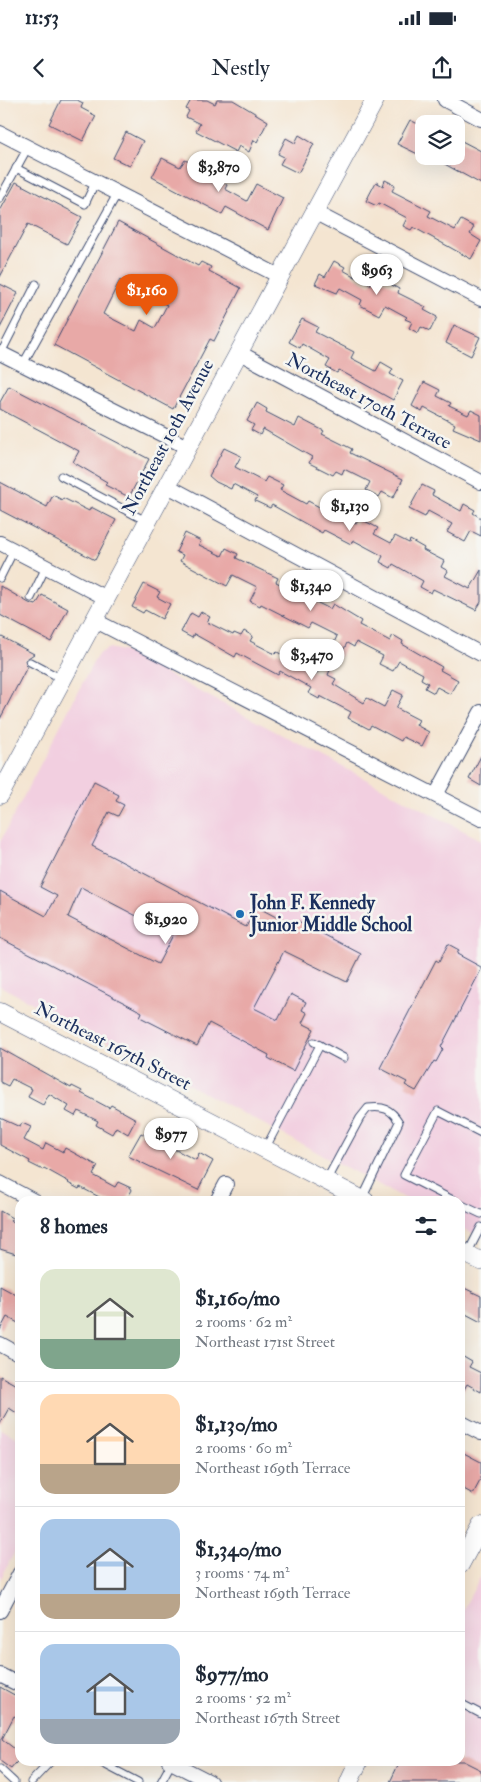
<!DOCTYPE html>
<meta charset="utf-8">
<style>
:root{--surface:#fff;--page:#f2f2f3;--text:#1f2937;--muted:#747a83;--line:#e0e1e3;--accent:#ea580c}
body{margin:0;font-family:"IM FELL Double Pica",serif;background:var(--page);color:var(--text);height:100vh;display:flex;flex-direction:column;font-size:19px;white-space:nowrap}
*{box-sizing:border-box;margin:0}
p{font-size:16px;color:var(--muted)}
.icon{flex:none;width:28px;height:28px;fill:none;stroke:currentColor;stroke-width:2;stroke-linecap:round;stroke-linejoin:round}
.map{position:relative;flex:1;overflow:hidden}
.side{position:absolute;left:15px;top:1096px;width:450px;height:570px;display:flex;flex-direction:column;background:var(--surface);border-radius:15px;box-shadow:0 5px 20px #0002}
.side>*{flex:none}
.controls{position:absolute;left:415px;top:15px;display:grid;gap:10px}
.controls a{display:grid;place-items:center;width:50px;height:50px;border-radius:10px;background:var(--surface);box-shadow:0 5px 20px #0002;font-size:25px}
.price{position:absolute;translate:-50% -42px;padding:0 11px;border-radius:18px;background:#fff;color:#222;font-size:16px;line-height:32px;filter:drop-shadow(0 1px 2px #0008)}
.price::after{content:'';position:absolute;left:50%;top:30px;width:15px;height:11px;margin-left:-8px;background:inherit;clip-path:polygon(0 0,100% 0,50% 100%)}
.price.on{background:var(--accent);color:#fff}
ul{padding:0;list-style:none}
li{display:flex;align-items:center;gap:15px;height:125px;padding:0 25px}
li+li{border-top:1px solid var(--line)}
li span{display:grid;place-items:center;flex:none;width:140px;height:100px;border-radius:15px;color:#555}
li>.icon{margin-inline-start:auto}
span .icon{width:60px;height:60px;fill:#fffc;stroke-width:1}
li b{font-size:21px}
h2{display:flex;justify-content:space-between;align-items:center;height:60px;padding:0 25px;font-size:21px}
.status{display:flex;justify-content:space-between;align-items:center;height:35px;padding:0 25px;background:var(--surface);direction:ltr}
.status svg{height:14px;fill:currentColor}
header{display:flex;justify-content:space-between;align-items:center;height:65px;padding:0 25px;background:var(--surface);font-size:22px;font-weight:600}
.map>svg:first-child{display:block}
.built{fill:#f2cfe0}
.building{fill:#e8a9a7;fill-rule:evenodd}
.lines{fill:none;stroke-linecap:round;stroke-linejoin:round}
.service-casing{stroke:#3c4a6f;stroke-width:9}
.minor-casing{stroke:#3c4a6f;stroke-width:16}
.tertiary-casing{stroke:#3c4a6f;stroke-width:19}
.service{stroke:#fff;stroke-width:7}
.minor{stroke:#fff;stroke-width:14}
.tertiary{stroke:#fff;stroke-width:18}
.poi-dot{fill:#1f6fb2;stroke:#f6f6f2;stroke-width:2}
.labels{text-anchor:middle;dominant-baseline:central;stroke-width:5;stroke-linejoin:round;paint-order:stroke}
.street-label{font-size:19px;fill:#1b2f5e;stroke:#f6f6f2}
.poi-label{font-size:19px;font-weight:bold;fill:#1b2f5e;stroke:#f6f6f2;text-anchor:start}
</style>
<div class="status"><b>11:53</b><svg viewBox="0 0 49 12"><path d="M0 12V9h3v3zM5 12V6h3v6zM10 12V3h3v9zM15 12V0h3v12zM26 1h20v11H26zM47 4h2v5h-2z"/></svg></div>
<header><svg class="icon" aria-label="back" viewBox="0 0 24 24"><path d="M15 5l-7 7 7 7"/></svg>Nestly<svg class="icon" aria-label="share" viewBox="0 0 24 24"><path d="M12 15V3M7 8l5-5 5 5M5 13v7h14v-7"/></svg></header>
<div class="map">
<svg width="481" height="1682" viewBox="0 0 481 1682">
<rect width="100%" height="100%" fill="#f6f6f2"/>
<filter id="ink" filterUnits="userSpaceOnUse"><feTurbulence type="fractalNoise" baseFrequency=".02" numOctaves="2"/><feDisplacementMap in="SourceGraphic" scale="10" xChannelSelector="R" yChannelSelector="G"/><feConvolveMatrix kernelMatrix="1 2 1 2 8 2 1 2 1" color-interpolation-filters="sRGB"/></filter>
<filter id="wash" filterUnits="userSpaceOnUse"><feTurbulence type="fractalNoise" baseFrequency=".0096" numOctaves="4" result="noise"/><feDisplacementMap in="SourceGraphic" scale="20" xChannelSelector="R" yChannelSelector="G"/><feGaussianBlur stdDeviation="1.12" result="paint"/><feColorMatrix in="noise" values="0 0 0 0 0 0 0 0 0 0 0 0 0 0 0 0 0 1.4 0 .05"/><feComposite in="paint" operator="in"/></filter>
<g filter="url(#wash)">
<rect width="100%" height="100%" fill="#f4e5d1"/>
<g class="built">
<polygon points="109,548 123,551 481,740 481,1138 460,1127 460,1101 410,1101 0,886 0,742 97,555"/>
<polygon points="0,1329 20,1339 20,1442 0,1480"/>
<polygon points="481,1476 481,1682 390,1682 400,1661 460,1661 460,1515"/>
</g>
<g id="blocks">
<g class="building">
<polygon points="61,0 77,0 83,3 81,8 96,16 83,41 49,24"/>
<polygon points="191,0 207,0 215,4 217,0 233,0 268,21 257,42 254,40 249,52 239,46 236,52 196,31 200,24 186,17 189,11 186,9"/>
<polygon points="410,20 424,27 424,57 397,44"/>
<polygon points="126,32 143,41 130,66 113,58"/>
<polygon points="299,35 314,44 298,73 280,64 284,57 278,54 286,38 295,43"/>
<polygon points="456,38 481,51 481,84 430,56 456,56"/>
<polygon points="162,58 180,67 185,60 195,65 192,71 212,82 214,78 227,85 225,89 247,101 256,84 283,98 268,130 226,107 222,114 152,77"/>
<polygon points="385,80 395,85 392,91 431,111 428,116 455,130 461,120 474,127 470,134 481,141 471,159 413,127 411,130 403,126 407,118 379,103 377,106 366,101 376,82 383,86"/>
<polygon points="16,82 82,117 67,144 28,124 0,177 0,111"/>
<path d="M118,122L198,166L201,162L211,167L209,171L241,188L214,241L210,239L173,309L54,245ZM120,180L167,205L155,228L141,220L136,231L103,214Z"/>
<polygon points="334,161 345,167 343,170 370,185 375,176 399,189 398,193 426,207 424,210 437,217 430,231 421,227 418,233 409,228 412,222 405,219 407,217 385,205 379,215 360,205 362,200 340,188 337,193 315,184 320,174 325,177"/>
<polygon points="0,184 18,193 0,228"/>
<polygon points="302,219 318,227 315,232 354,252 351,258 376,271 381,262 393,269 390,274 403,281 393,300 339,270 337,273 326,267 330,260 302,244 300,248 289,242"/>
<polygon points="454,225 480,237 471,256 446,243"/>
<polygon points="424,282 440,290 437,296 451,303 449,306 468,315 471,310 481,315 481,340 453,328 455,324 424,308 422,312 412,306"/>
<polygon points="9,286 149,359 129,397 105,385 107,382 73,362 79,351 0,309 0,302"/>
<polygon points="257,303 267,309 266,312 295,327 299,318 324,331 322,334 352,349 350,353 403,379 393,398 382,392 379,397 366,390 370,382 344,369 342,374 336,371 333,375 309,363 312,357 263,329 260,335 251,330 254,325 247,321"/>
<polygon points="224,348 241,356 235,367 264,382 267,377 283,385 280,390 306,404 308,401 348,422 349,420 356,424 359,418 378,428 374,434 391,443 395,436 409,443 410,440 424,448 423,450 444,461 441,467 448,471 445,476 470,489 481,470 481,502 476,510 433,489 431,493 420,487 423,481 393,464 391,468 380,462 383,456 353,440 351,444 324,430 322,433 272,405 270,408 255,401 257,397 233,384 231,389 216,382 209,376"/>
<polygon points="0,382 47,407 53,395 62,400 63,398 89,411 91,407 116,420 95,460 0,410"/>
<polygon points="422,385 434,391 432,395 461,411 464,404 475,410 473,413 481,418 481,436 471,431 465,442 447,432 452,424 428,411 425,417 409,409"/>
<polygon points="185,433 201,441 199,445 222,456 226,448 238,454 236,458 278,478 276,482 330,509 333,504 361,521 359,525 390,541 393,535 403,541 402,544 442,567 440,570 458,580 450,594 437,587 434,593 425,588 428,583 421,579 423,574 399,561 393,571 379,564 383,556 356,542 354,547 347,543 340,557 330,552 337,536 311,523 308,528 261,504 260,506 250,501 257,487 233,475 227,486 180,461 183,455 176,452"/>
<polygon points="144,484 160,492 157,497 170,504 162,519 145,510 143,513 132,507"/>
<polygon points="0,486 29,503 36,505 42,495 68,509 51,542 0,515"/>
<polygon points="201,512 210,517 207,522 233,535 234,533 241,536 244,531 253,536 250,541 275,554 277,552 283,555 286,550 295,555 293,560 317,573 321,565 330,570 328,575 336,579 333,584 364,603 367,598 384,607 393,590 403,595 396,608 419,620 416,625 429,632 422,646 403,637 401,641 371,625 369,629 348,618 351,612 320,596 319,599 308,593 311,588 280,571 278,575 237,553 235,557 194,534 192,538 181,532 191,513 198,517"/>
<polygon points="0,536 34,554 25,560 27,567 0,619"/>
<polygon points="481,656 481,686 469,679"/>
<path d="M94,681L114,691L113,692L119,695L116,701L124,705L118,716L109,712L92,746L246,827L257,807L295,827L298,821L361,854L347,882L284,851L254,908L278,920L291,894L306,902L302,910L307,913L302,923L314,929L293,971L268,958L269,955L209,923L197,946L140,917L142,912L0,838V791L46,816L57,796L40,787ZM81,787L173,835L158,864L68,817Z"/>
<polygon points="448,844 459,850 457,854 481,867 481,870 441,947 443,949 436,962 434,961 416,991 405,985 407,982 380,968 436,860 439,862"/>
<polygon points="0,948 71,988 72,986 82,991 81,993 109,1008 111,1005 136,1019 128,1034 116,1027 112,1034 96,1025 98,1021 78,1011 75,1016 66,1011 69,1006 49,994 43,1005 28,997 32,989 12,979 8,986 0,982"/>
<polygon points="0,1018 20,1027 22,1023 31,1027 24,1040 43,1050 46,1043 63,1052 65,1048 98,1066 93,1075 115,1087 118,1082 131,1088 132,1090 126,1101 107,1101 80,1087 79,1089 68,1083 69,1082 44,1068 43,1070 29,1063 30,1061 0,1045"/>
<polygon points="141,1033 159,1042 163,1035 178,1042 174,1049 196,1060 199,1053 213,1061 198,1090 128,1056"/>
<polygon points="0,1111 12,1118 10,1121 20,1126 20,1148 16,1154 0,1149"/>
<polygon points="0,1186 20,1197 20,1224 7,1217 0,1230"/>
<polygon points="460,1186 481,1196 481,1222 460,1211"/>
<polygon points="460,1255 472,1262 469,1267 481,1273 481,1292 467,1284 460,1297"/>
<polygon points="0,1276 20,1287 20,1315 9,1308 0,1324"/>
<polygon points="460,1351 481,1362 481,1379 473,1394 460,1387"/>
<polygon points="0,1587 20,1598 20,1619 14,1616 2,1639 20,1653 20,1658 11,1669 0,1661"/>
<polygon points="400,1661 463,1661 481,1670 481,1682 390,1682"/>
</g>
</g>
</g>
<g filter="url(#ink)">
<use href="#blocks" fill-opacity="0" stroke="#3c4a6f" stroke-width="1"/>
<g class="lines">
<defs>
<g id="service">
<polyline points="16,68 85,104 95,83"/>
<polyline points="0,98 28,47"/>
<polyline points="1,253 36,184"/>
<polyline points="23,264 117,94"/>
<polyline points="61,376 146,421"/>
<polyline points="0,478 14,450"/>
<polyline points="31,498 46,467"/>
<polyline points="30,562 62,579"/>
<polyline points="314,942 344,958"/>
<polyline points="265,1049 320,945"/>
<path d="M327,1079L360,1018L368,1008C384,1006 391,1009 399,1022L362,1099"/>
<polyline points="455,1101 404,1075 438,1011 481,1033"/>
<polyline points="460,1104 481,1114"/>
<polyline points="467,1154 481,1127"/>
<polyline points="460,1603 481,1614"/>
<polyline points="98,1661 138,1682"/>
<polyline points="0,1669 14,1682"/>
<polyline points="31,1682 51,1661"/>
<polyline points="161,1682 172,1662"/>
</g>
<g id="minor">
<polyline points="445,0 481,19"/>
<polyline points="0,33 279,176"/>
<polyline points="314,112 481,199"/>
<polyline points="238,252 481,382"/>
<polyline points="0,253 187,347"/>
<polyline points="166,385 481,554"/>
<polyline points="0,443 106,498"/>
<polyline points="94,520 481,719"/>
<polyline points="436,695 481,612"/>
<polyline points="0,1083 34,1101"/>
<polyline points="217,1101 226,1084"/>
<polyline points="0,1244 20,1255"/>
<polyline points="460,1322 481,1333"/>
<polyline points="0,1511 20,1473"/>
<polyline points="0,1575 20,1585"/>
<polyline points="169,1661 210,1682"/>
</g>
<g id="tertiary">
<polyline points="0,695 375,0"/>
<polyline points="0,912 365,1101"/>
<polyline points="460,1151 481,1161"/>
<polyline points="460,1465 481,1426"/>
<polyline points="349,1682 359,1661"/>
</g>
</defs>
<use href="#service" class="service-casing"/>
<use href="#minor" class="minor-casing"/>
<use href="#tertiary" class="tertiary-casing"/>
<use href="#service" class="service"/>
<use href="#minor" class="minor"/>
<use href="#tertiary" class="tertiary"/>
</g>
</g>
<circle class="poi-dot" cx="240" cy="814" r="5"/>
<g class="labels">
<g class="street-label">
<text transform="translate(369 301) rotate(28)">Northeast 170th Terrace</text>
<text transform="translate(168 337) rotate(-62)">Northeast 10th Avenue</text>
<text transform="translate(113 946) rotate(27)">Northeast 167th Street</text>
</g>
<g class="poi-label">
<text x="250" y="803">John F. Kennedy<tspan x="250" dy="22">Junior Middle School</tspan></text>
</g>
</g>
</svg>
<div class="controls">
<a><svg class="icon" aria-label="layers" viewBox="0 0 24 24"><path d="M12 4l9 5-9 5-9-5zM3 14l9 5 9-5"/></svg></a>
</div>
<b class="price" style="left:219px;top:93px">$3,870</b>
<b class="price" style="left:377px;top:196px">$963</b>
<b class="price on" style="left:147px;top:216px">$1,160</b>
<b class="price" style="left:350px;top:432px">$1,130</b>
<b class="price" style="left:311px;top:512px">$1,340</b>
<b class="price" style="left:312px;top:581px">$3,470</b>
<b class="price" style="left:166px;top:845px">$1,920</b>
<b class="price" style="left:171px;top:1060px">$977</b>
<section class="side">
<h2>8 homes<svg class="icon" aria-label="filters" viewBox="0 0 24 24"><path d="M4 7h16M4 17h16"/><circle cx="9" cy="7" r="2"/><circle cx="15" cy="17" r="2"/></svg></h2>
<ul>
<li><span style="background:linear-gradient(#dfe7d0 70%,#7fa58c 0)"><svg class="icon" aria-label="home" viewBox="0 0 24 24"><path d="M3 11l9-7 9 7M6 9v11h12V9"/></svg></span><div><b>$1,160/mo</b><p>2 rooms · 62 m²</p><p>Northeast 171st Street</p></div></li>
<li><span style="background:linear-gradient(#ffd9b3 70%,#b9a48a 0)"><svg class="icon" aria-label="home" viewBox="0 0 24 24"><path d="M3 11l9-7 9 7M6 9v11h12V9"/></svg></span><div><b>$1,130/mo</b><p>2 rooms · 60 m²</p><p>Northeast 169th Terrace</p></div></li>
<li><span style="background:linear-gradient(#a9c7e8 75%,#b9a48a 0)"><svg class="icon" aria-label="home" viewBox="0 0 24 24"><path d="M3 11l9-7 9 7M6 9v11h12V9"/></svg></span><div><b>$1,340/mo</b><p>3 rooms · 74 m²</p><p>Northeast 169th Terrace</p></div></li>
<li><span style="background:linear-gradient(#a9c7e8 75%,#9aa5b1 0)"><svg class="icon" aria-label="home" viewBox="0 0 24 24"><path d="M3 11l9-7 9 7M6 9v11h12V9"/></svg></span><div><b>$977/mo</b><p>2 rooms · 52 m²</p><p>Northeast 167th Street</p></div></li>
</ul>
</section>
</div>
